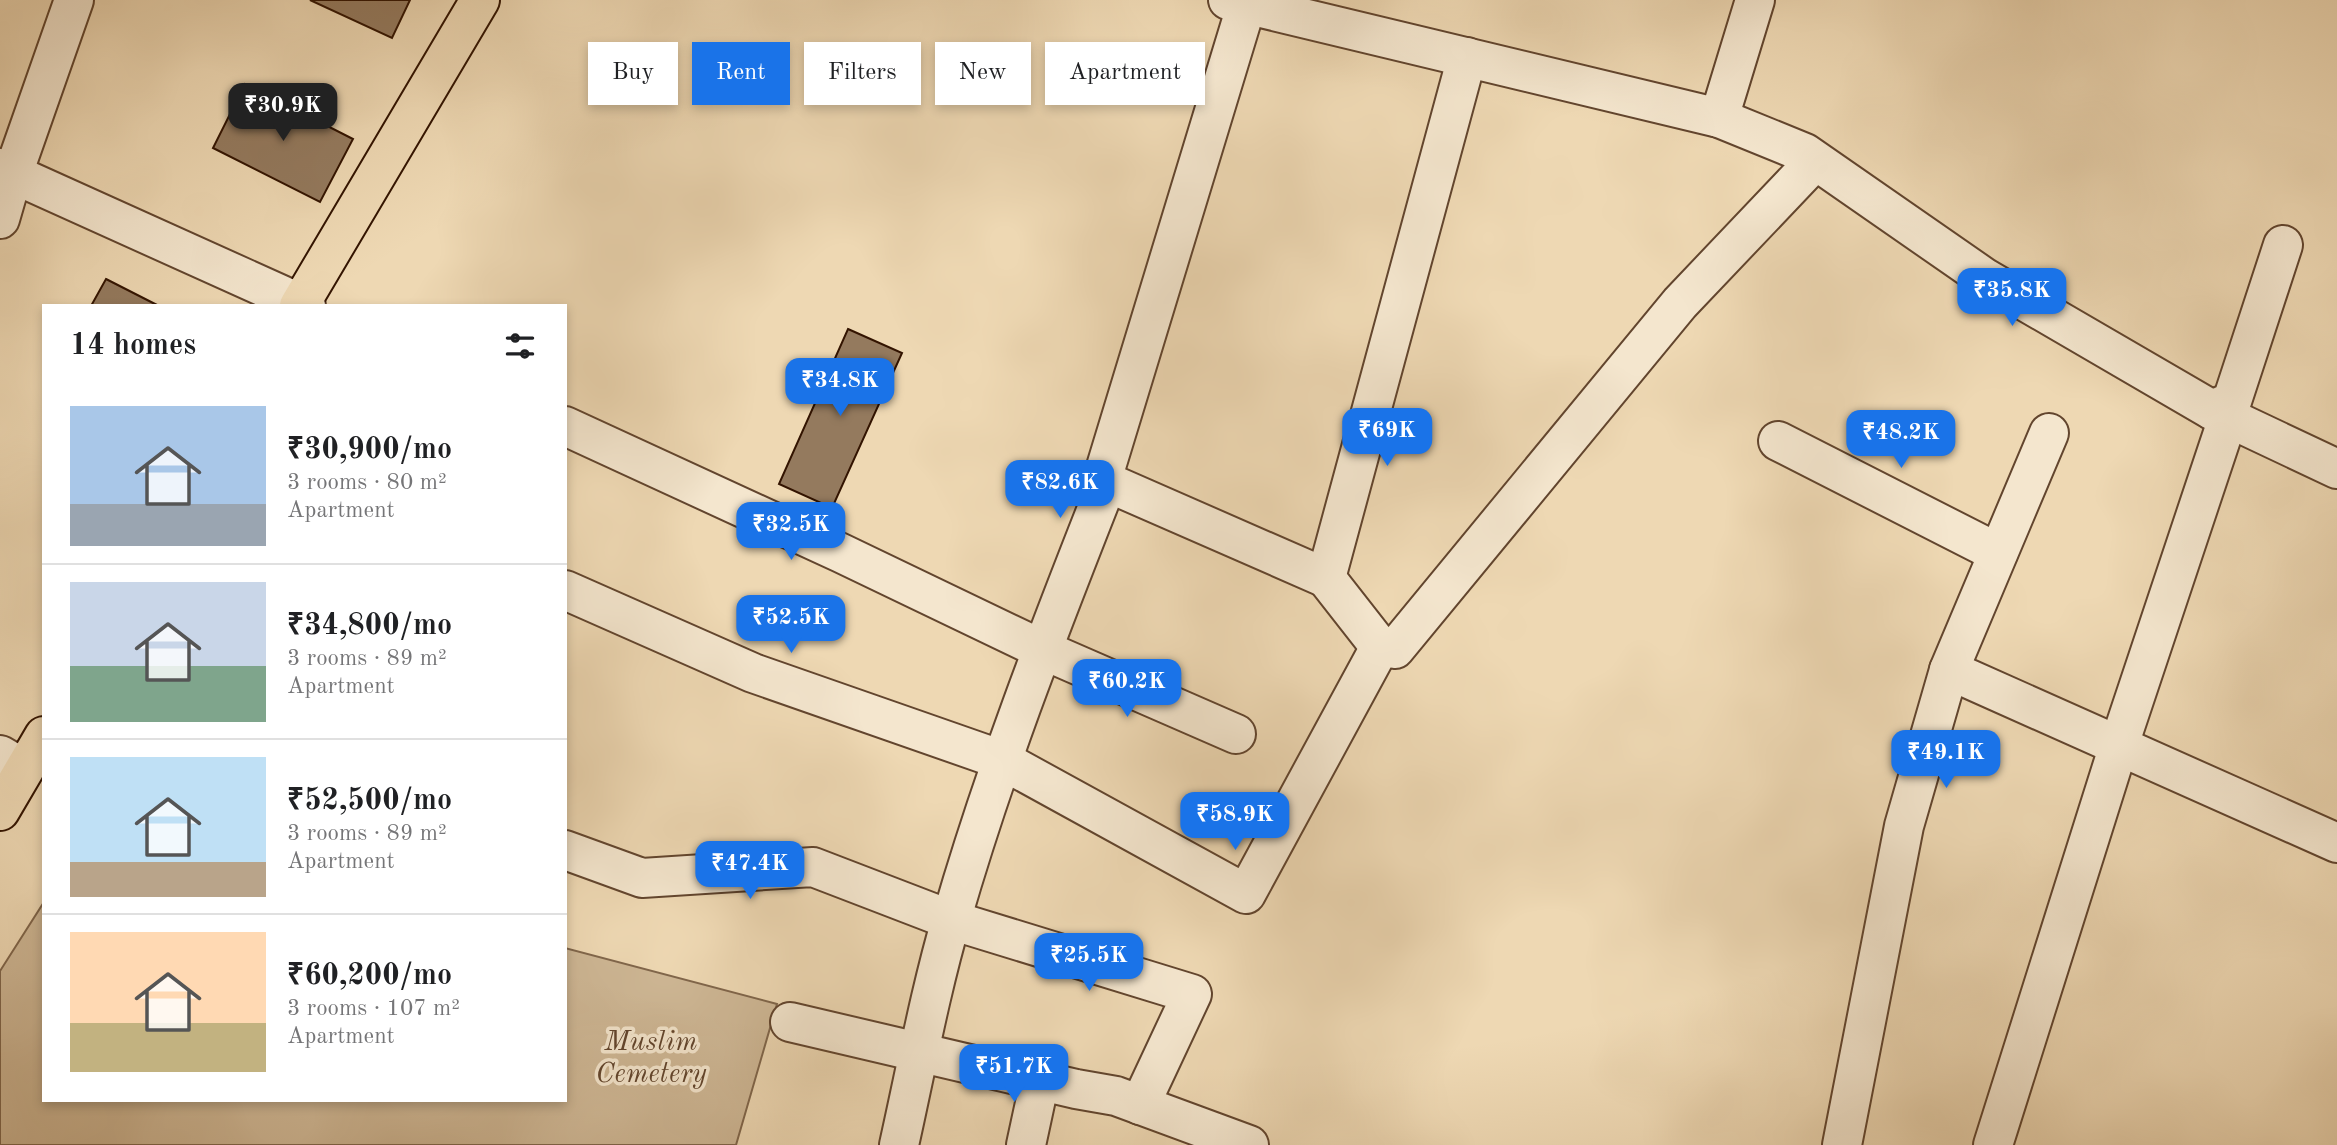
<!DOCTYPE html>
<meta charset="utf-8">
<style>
:root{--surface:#fff;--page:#f2f2f2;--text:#202124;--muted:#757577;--line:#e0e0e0;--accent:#1a73e8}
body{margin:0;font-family:"Old Standard TT",serif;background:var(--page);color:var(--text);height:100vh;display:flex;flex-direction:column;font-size:26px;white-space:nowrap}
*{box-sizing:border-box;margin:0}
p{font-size:23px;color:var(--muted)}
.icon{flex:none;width:38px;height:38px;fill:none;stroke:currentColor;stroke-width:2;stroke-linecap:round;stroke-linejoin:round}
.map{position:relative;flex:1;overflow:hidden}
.drawer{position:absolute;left:42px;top:304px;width:525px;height:798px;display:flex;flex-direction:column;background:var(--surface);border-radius:0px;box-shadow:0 4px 10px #0003}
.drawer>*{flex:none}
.banner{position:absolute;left:588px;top:42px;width:665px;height:63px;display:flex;gap:14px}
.price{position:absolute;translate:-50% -60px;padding:0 16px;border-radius:14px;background:var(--accent);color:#fff;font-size:23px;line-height:46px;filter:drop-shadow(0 2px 4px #0008)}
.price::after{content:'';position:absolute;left:50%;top:42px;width:21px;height:16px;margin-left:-10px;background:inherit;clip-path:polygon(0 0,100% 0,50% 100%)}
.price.on{background:#222;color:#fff}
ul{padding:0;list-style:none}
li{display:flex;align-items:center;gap:21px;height:175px;padding:0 28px}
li+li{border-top:2px solid var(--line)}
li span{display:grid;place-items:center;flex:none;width:196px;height:140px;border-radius:0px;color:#555}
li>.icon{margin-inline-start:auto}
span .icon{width:84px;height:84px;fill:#fffc;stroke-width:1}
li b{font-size:30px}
h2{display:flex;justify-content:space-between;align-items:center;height:84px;padding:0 28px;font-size:30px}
.tag{padding:0 24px;border-radius:0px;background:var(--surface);box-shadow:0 4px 10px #0003;font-size:24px;line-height:63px}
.tag.on{background:var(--accent);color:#fff}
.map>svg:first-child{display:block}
.green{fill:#ceb795;stroke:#80664b;stroke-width:2}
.building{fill:#947a5e;stroke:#331401;stroke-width:2}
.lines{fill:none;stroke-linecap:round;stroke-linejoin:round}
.minor-casing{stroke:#62452e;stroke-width:42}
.primary-casing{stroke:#331401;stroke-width:42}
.minor{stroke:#f4e6ce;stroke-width:38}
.primary{stroke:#eed8b3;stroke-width:38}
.labels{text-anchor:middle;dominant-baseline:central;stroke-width:7;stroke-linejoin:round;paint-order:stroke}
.park-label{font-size:28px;font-style:italic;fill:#62452d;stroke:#f4e6ce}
</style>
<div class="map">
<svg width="2337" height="1145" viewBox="0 0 2337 1145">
<rect width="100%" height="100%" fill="#eed8b3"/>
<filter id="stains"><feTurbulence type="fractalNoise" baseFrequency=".00286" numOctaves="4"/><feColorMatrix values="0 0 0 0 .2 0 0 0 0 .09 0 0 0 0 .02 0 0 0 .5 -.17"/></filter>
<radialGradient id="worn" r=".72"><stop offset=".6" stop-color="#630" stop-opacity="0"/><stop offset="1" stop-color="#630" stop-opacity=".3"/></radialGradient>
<polygon class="green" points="44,902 44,1101 565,1101 565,948 777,1004 736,1145 0,1145 0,971"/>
<g class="building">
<polygon points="310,0 410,0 392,38"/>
<polygon points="245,84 353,139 320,202 213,148"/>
<polygon points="106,279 159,306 91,306"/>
<polygon points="848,329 902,353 832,508 779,484"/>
</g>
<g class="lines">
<defs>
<g id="minor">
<polyline points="1228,0 1719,118 1805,153 1985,278 2212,410 2337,469"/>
<polyline points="1719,118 1755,0"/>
<polyline points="0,168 306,306"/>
<polyline points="0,219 13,174 74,0"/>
<polyline points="2212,410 2232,401 2283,245"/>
<polyline points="565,426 841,553 1041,649 1236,734"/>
<polyline points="1778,441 1998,553"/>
<polyline points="1102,480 1326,578 1467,57"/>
<polyline points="1326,578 1380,647 1395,649 1680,303 1815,161"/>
<polyline points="565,590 753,673 1002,760 1246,894 1380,647"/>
<polyline points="1949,670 2337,843"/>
<polyline points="0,755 24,769"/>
<polyline points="565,850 642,878 813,867 951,920 1192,994 1140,1105"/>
<polyline points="790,1022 1076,1089 1116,1096 1249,1145"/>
<path d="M899,1145C916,1069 930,992 952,917C993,775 1046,638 1100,501L1102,480L1248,0"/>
<polyline points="1026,1145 1040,1080"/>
<polyline points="1842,1145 1904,826 1949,670 2049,433"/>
<polyline points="1993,1145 2119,745 2228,418"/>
</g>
<g id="primary">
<polyline points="299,306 480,0"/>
<polyline points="0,811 44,736"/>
</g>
</defs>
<use href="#minor" class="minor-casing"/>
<use href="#primary" class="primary-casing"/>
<use href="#minor" class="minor"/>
<use href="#primary" class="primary"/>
</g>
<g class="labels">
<g class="park-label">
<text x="651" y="1043">Muslim<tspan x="651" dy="32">Cemetery</tspan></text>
</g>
</g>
<rect width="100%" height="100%" filter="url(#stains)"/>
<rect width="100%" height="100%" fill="url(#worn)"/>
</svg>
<b class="price on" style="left:283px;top:143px">₹30.9K</b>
<b class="price" style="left:2012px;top:328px">₹35.8K</b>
<b class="price" style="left:840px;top:418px">₹34.8K</b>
<b class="price" style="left:1387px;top:468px">₹69K</b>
<b class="price" style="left:1901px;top:470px">₹48.2K</b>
<b class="price" style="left:1060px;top:520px">₹82.6K</b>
<b class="price" style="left:791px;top:562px">₹32.5K</b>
<b class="price" style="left:791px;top:655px">₹52.5K</b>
<b class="price" style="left:1127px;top:719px">₹60.2K</b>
<b class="price" style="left:1946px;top:790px">₹49.1K</b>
<b class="price" style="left:1235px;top:852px">₹58.9K</b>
<b class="price" style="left:750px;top:901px">₹47.4K</b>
<b class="price" style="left:1089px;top:993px">₹25.5K</b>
<b class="price" style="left:1014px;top:1104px">₹51.7K</b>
<div class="banner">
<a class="tag">Buy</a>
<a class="tag on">Rent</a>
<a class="tag">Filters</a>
<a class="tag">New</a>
<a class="tag">Apartment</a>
</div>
<section class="drawer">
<h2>14 homes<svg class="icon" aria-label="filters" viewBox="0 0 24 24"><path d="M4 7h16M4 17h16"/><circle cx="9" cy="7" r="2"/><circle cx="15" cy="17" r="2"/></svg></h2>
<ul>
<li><span style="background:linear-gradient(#a9c7e8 70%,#9aa5b1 0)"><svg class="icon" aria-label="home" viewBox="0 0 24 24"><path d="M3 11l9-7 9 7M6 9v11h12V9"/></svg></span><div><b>₹30,900/mo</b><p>3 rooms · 80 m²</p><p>Apartment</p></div></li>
<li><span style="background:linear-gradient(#c9d6e8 60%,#7fa58c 0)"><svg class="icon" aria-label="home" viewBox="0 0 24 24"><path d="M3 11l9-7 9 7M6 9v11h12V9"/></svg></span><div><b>₹34,800/mo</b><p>3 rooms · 89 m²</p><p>Apartment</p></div></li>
<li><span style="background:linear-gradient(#bfe0f5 75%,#b9a48a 0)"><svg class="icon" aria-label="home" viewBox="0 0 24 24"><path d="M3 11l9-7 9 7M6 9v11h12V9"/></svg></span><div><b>₹52,500/mo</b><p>3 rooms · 89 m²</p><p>Apartment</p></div></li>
<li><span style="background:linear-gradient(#ffd9b3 65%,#c2b280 0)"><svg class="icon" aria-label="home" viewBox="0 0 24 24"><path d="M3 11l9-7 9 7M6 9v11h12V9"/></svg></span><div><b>₹60,200/mo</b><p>3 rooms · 107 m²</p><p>Apartment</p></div></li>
</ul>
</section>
</div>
